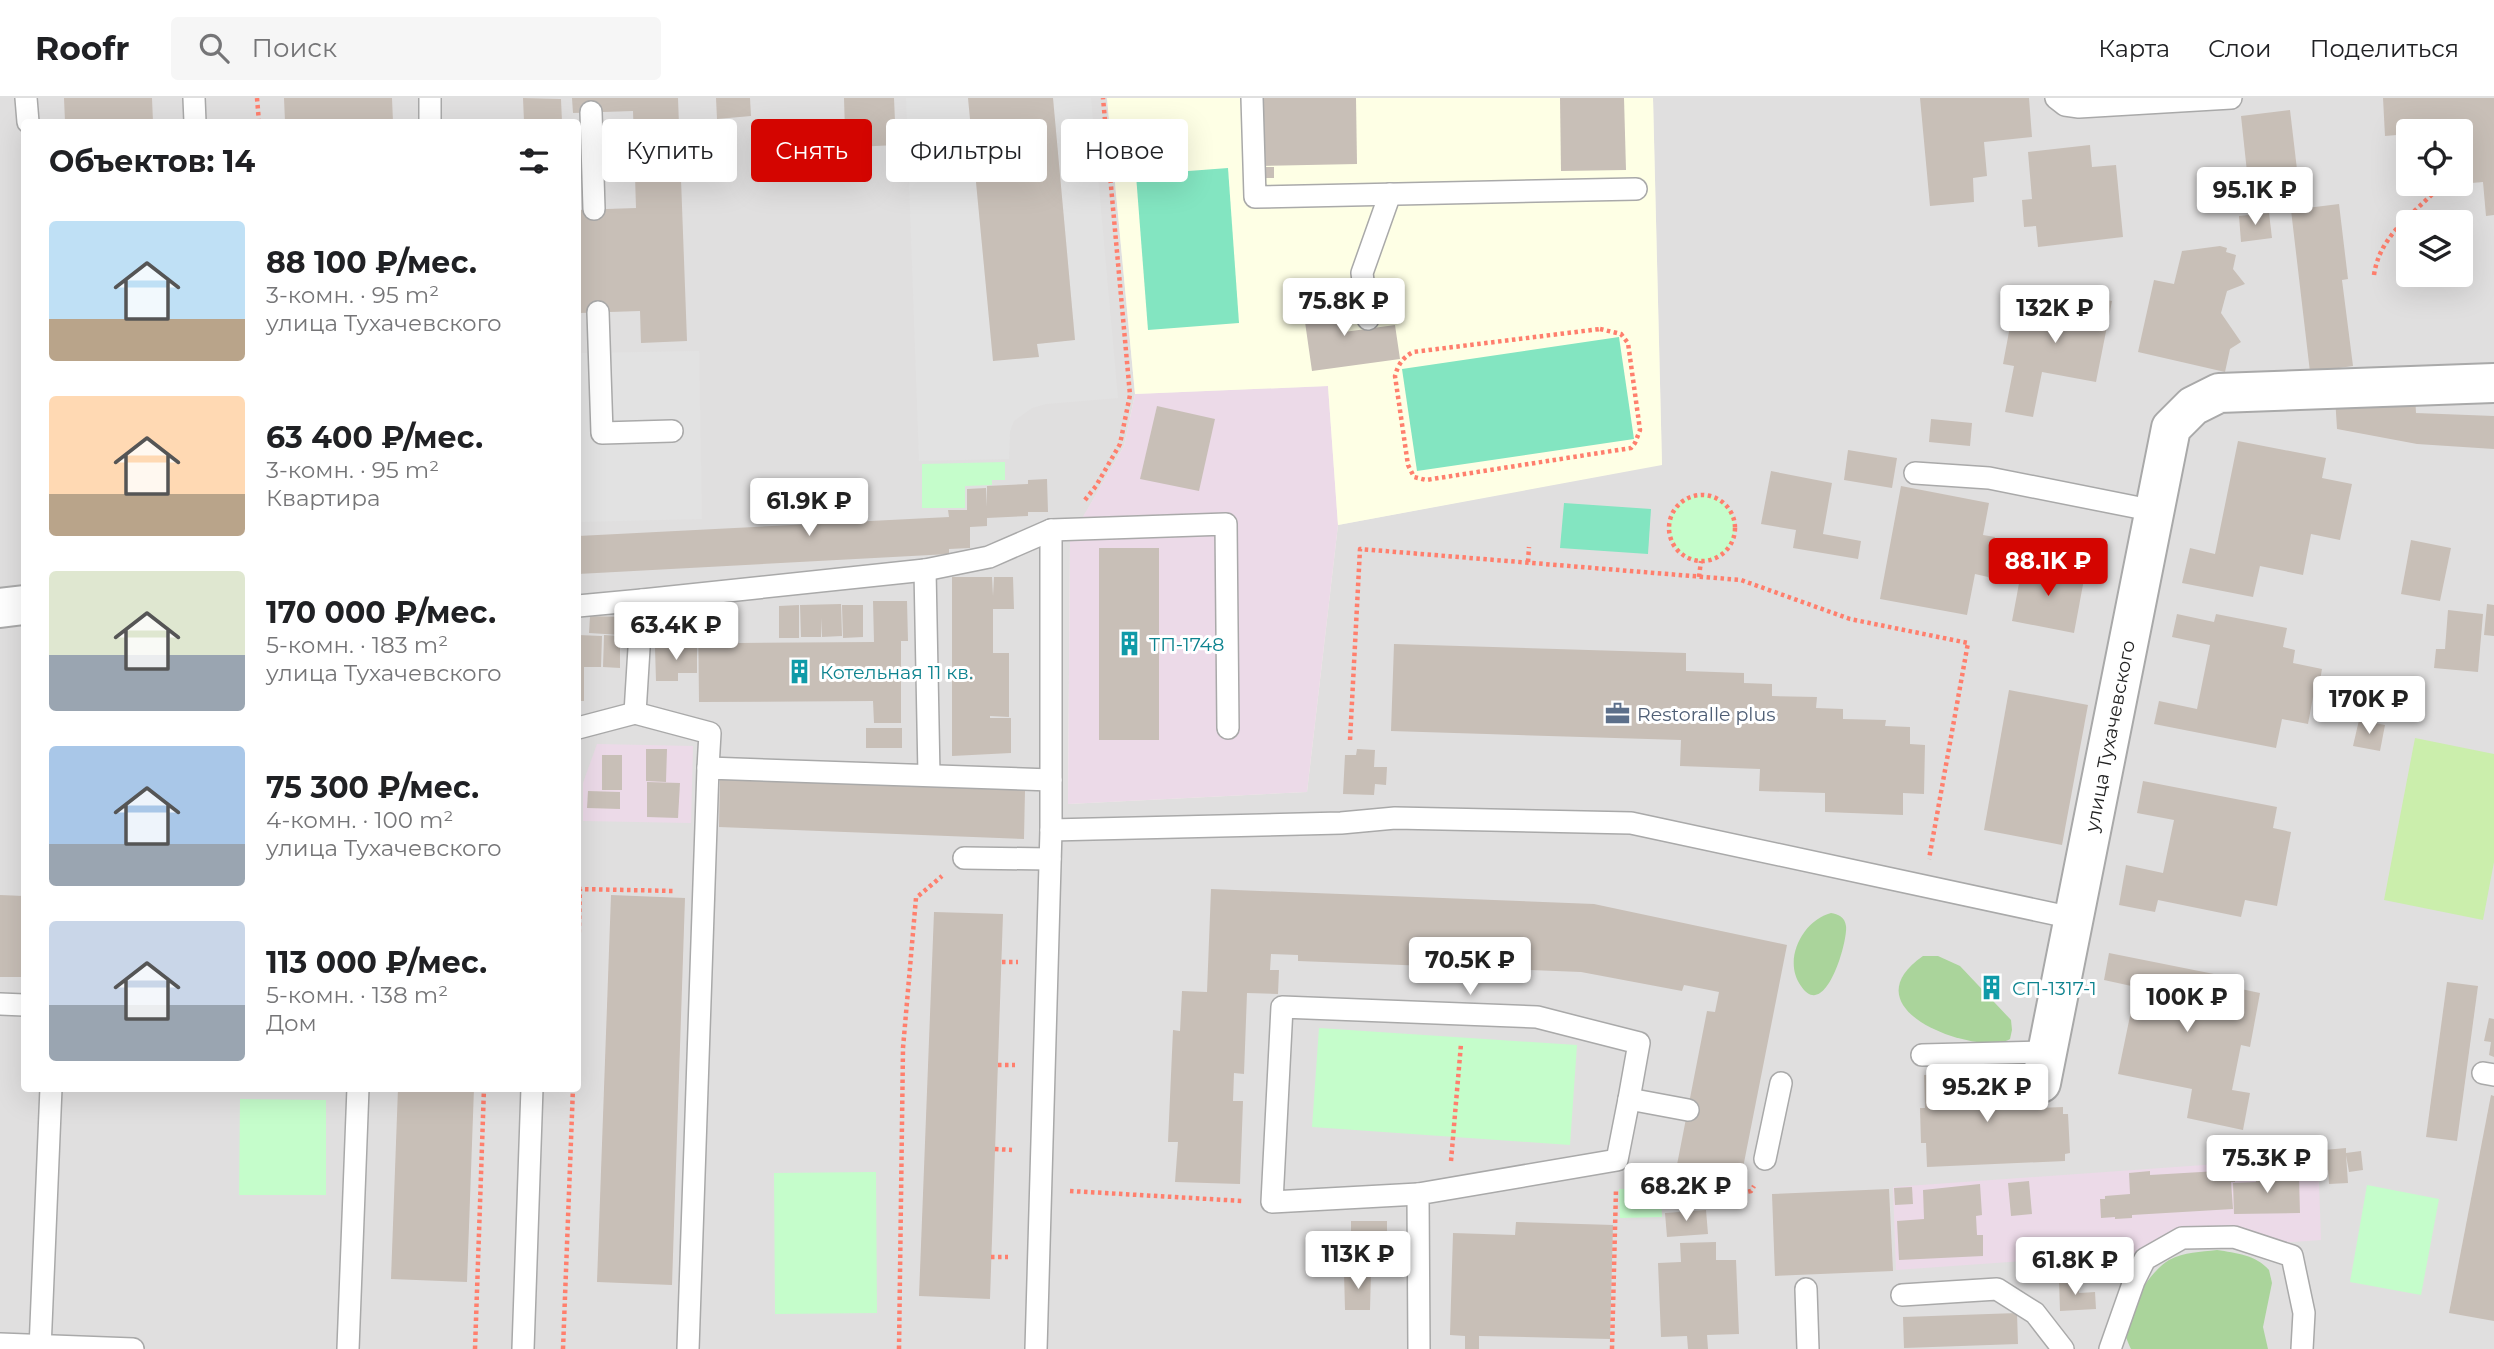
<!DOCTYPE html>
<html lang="ru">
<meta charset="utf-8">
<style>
:root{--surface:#fff;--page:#f6f6f6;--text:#202124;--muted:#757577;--line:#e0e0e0;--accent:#d40500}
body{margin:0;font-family:Montserrat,sans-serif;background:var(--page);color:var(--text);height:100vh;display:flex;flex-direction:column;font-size:26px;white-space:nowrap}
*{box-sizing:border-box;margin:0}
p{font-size:23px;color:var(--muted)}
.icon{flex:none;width:38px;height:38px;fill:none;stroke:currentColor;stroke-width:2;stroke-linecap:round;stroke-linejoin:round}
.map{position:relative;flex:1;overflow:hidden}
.sheet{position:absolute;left:21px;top:21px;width:560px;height:973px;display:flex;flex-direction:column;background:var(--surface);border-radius:7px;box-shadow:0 7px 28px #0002}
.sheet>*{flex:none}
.top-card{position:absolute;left:602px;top:21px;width:665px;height:63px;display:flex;gap:14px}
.fabs{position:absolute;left:2396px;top:21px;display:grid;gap:14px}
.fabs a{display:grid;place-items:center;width:77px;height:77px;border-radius:7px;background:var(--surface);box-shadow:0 7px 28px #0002;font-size:35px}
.price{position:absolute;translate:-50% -60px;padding:0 16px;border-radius:7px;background:#fff;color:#222;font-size:23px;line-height:46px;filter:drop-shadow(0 2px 4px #0008)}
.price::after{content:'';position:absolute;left:50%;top:42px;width:21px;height:16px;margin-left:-10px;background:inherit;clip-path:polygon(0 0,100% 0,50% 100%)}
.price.active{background:var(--accent);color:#fff}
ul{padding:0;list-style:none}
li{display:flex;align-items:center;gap:21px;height:175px;padding:0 28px}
li span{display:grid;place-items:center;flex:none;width:196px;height:140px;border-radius:7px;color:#555}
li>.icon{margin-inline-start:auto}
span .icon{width:84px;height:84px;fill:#fffc;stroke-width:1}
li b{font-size:30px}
h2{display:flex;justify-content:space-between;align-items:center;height:84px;padding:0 28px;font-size:30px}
.tag{padding:0 24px;border-radius:7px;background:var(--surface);box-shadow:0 7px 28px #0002;font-size:24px;line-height:63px}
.tag.active{background:var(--accent);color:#fff}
header{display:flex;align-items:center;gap:42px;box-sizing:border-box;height:98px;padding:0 35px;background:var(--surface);border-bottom:2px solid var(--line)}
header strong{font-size:33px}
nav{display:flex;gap:38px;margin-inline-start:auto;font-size:24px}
.search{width:490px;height:63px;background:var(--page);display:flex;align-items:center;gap:18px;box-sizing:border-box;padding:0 24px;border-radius:7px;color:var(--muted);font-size:26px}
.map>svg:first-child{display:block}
.residential{fill:#e0dfdf;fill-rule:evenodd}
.industrial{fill:#ecdae8}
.education{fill:#feffe5}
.grass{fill:#cbeeac}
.forest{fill:#aad49b}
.park{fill:#c5fdcb}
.pitch{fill:#83e5c1}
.parking{fill:#e2e2e2}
.building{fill:#c8bfb7}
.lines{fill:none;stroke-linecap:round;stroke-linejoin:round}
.service-casing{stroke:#a9a9a9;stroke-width:24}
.minor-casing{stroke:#a9a9a9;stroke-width:42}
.path{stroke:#ff7f6d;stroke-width:4.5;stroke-dasharray:3.5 3.5;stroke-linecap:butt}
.service{stroke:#fff;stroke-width:21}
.minor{stroke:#fff;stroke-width:38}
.labels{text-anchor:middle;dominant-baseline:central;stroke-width:6;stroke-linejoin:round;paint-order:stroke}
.culture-label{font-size:19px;fill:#0d838f;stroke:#fff;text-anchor:start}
.service-label{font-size:19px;fill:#4e5e75;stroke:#fff;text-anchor:start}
.street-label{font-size:19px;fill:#222;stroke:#fff}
</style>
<header>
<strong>Roofr</strong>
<div class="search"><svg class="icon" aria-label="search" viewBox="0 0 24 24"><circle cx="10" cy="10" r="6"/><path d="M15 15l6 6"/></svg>Поиск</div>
<nav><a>Карта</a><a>Слои</a><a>Поделиться</a></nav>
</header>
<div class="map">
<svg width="2494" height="1251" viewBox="0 0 2494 1251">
<rect width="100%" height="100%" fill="#f2efe8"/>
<path class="residential" d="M0,0H1107L1135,296L1124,348L1070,442L1068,706L1307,694L1338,427L1662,366L1653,0H2494V1251H0ZM24,24H578V990H24ZM2408,33H2460V86H2408ZM2408,124H2460V177H2408Z"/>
<g class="industrial">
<polygon points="1328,288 1338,427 1307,694 1068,706 1070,441 1124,348 1135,296"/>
<polygon points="597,646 693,648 691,725 583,723 583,685"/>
<polygon points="2318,1059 2321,1142 1896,1172 1893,1089"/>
</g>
<polygon class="education" points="1107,0 1653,0 1662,367 1338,427 1328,288 1135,296"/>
<polygon class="grass" points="2415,640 2494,656 2494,764 2483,822 2384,802"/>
<g class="forest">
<path d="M1831,815C1838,816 1845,819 1846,828C1848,844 1825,924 1801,888C1782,862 1803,822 1831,815Z"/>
<path d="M1923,858H1938L1960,868L2011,922L2012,932L2010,941C1983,959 1843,914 1923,858Z"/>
<path d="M2217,1152C2236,1155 2256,1157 2269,1172L2272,1185L2263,1229L2268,1251H2131C2127,1243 2123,1233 2125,1225C2130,1206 2152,1172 2169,1162C2185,1154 2200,1154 2217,1152Z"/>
</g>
<g class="park">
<polygon points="1005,364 1005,382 992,382 992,387 965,388 965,410 922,410 922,366"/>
<circle cx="1702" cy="430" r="33"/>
<polygon points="1319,930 1577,947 1570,1047 1312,1029"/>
<polygon points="240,1001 326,1002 326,1097 239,1097"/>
<polygon points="876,1074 877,1215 775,1216 774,1075"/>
<polygon points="2367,1087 2439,1101 2421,1197 2350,1184"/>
<polygon points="1661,1090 1662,1119 1620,1120 1619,1091"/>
</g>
<g class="pitch">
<polygon points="1228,70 1239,225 1148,232 1136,77"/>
<polygon points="1619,239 1634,341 1417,373 1402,271"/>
<polygon points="1564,405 1651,411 1648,456 1560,450"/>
</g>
<g class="parking">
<polygon points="906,0 968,0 992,250 1075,242 1053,0 1091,0 1118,300 1046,306 1032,310 1014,323 1010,334 1009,361 919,363"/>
<polygon points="699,253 702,421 580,424 578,255"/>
</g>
<g class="building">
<polygon points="64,0 152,0 153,24 65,24"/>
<polygon points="284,0 392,0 393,24 285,24"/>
<polygon points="523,0 561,1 562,24 524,24"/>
<polygon points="572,0 678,0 687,243 641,245 640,213 580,215 578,112 636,110 633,13 573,15"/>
<polygon points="716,0 750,0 751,18 717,21"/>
<polygon points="844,0 894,0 896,47 855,49 855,34 845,34"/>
<polygon points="968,0 1053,0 1075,242 1037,246 1039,259 993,263"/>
<polygon points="1257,0 1356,0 1357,66 1258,68"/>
<polygon points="1560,0 1624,0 1626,72 1561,73"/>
<polygon points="1920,0 2029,0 2032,39 1984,44 1987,78 1973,80 1974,104 1930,108"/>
<polygon points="2383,0 2494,0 2494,117 2486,118 2483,84 2460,86 2460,33 2408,33 2408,36 2385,38"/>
<polygon points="2290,12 2300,97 2250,102 2241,18"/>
<polygon points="2090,47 2092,69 2116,67 2123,139 2038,149 2036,128 2024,129 2022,102 2032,101 2028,54"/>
<rect x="1259" y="69" width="15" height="11"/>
<polygon points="2339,106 2348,181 2342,182 2353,268 2310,274 2291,112"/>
<polygon points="2269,115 2272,140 2241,144 2239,118"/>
<polygon points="2220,148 2227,150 2226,154 2236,157 2233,171 2245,186 2227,193 2221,215 2241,244 2230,251 2225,274 2138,254 2154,182 2174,186 2182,153"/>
<polygon points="2054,192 2112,203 2096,284 2042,274 2033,319 2005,314 2014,268 2003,266 2011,223 2026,226 2032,195 2053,199"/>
<polygon points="1340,198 1344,234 1395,227 1400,261 1312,273 1302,203"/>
<polygon points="2415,296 2416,315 2494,318 2494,351 2417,346 2337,331 2335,299"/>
<polygon points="1157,308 1215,321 1199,393 1140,381"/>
<polygon points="1931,321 1972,325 1970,348 1929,344"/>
<polygon points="2238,343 2326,360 2322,380 2352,386 2340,442 2311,436 2303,477 2260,468 2253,499 2182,485 2190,450 2215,456"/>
<polygon points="1848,352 1897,360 1892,390 1844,382"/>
<polygon points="1771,373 1832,385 1823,436 1861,443 1858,461 1793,450 1796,432 1761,426"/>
<polygon points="1047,381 1048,414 1028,414 1028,418 987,420 987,428 970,429 970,450 949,451 949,456 578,476 578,438 949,419 948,412 967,412 967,391 986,390 987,409 987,388 1028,386 1028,382"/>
<polygon points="1901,388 1989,405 1983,437 1995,439 1988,479 1975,476 1967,517 1880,501"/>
<polygon points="2411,442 2451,450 2440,503 2401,496"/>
<rect x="1099" y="450" width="60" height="192"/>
<polygon points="2023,464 2085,476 2074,535 2012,523"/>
<polygon points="952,479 992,479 993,498 994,479 1013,479 1014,511 993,511 993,555 1009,555 1009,619 990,618 990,620 1011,620 1011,655 952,658"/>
<polygon points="873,503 907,503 908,543 901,543 901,625 874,625 873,603 699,604 698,511 738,511 738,545 874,544"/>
<polygon points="841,506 842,538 822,539 821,520 821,539 801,539 800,507"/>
<polygon points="2487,506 2494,507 2494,538 2484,537"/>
<polygon points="799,507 799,540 779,540 779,508"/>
<polygon points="842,507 863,507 863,539 843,540"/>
<polygon points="2448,512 2483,516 2478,574 2434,570 2436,551 2445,551"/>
<polygon points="2177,516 2214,524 2216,516 2287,530 2283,549 2295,552 2293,565 2322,571 2317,599 2313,599 2308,626 2282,621 2276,650 2154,626 2159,603 2197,611 2210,547 2172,539"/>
<polygon points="590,518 622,519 621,537 589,535"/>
<polygon points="578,537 602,538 601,569 584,569 584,603 578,603"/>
<polygon points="604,537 620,538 620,570 603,569"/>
<polygon points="678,546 697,546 697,575 678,575 678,583 656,583 655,550 678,549"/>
<polygon points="1394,546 1686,555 1686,573 1744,575 1744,585 1772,586 1772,598 1817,599 1816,610 1843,611 1843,621 1886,622 1885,628 1910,629 1910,646 1925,647 1924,696 1903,695 1903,717 1825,714 1825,695 1759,693 1760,671 1680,668 1681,642 1391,633"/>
<polygon points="2009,592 2088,607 2062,747 1984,732"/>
<polygon points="2359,622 2385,627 2380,653 2353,648"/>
<rect x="866" y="630" width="36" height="20"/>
<polygon points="646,651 667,651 666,684 646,683"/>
<polygon points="1357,651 1375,652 1374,669 1387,669 1386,687 1375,686 1374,697 1343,696 1345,657 1356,657"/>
<rect x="602" y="657" width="20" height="35"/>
<polygon points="720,680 1025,692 1024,741 719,729"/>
<polygon points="2143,683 2277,709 2273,730 2291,734 2277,808 2245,802 2241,819 2158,802 2155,814 2119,807 2126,767 2163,775 2174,722 2137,715"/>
<polygon points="647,684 680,685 678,720 647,719"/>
<polygon points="588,693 620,694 620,711 587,710"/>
<polygon points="1211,791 1594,806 1787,847 1739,1090 1675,1077 1707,913 1715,914 1719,894 1684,887 1682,893 1581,874 1298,863 1298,857 1271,856 1270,872 1279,872 1278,896 1247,895 1244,976 1234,975 1233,1003 1243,1003 1240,1086 1175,1084 1178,1044 1168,1044 1173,932 1180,933 1182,893 1207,894"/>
<polygon points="0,797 24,798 24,879 0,879"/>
<polygon points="611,797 685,800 672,1187 597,1184"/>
<polygon points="934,814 1003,816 990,1201 919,1198"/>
<polygon points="2109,855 2229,879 2227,888 2260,895 2250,949 2241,947 2232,992 2250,995 2243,1032 2187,1020 2192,991 2118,976 2136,889 2104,882"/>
<polygon points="1988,883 1999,885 1997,897 1985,895"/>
<polygon points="2447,884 2478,888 2457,1043 2426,1039"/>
<polygon points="2489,920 2494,921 2494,959 2489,957 2491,944 2484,943"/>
<polygon points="1999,973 2001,1006 2039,1005 2039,1010 2063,1009 2063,1016 2068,1016 2070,1055 2065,1056 2065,1063 1927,1069 1926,1045 1921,1045 1920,1010 1925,1010 1924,977"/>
<polygon points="398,990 474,990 467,1184 391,1181"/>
<polygon points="2491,997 2494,998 2494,1223 2449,1215"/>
<polygon points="2346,1050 2346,1055 2361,1053 2363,1072 2349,1074 2346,1057 2348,1085 2329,1086 2328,1072 2303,1074 2302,1054"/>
<polygon points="2235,1072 2235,1084 2231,1084 2233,1111 2132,1117 2132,1120 2115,1121 2115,1119 2101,1120 2100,1101 2105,1101 2105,1098 2130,1096 2129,1075 2150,1073 2150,1077"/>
<polygon points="2278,1075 2278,1080 2299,1079 2300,1115 2234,1116 2233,1085 2256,1084 2255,1076"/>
<polygon points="2029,1083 2032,1116 2011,1118 2008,1085"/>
<polygon points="1980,1086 1982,1117 1976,1118 1977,1137 1983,1137 1983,1158 1899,1162 1897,1123 1924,1121 1923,1092"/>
<polygon points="1912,1089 1913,1106 1895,1107 1894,1090"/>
<polygon points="1889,1091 1893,1173 1775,1178 1772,1096"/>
<polygon points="1706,1112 1708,1136 1667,1139 1665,1115"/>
<rect x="1351" y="1123" width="36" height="33"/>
<polygon points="1516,1124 1613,1127 1610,1241 1479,1238 1479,1251 1465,1251 1465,1238 1450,1237 1453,1135 1515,1137"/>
<polygon points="1716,1144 1716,1162 1736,1162 1739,1236 1707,1237 1708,1251 1688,1251 1687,1238 1661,1239 1658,1165 1681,1164 1680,1145"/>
<polygon points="1344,1174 1371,1174 1370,1212 1345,1212"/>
<polygon points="2078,1180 2079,1195 2095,1194 2096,1211 2060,1213 2059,1181"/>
<polygon points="2017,1215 2018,1246 1904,1250 1903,1219"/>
</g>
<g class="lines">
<defs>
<g id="service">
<polyline points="26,0 28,24"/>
<polyline points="194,0 195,24"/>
<polyline points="430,0 430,24"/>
<polyline points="1252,0 1255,99 1636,91"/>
<polyline points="2056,0 2065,7 2079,9 2231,0"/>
<polyline points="591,14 594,111"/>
<polyline points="598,214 602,335 672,333"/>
<polyline points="1368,221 1362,175 1390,96"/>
<polyline points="1915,375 1989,380 2155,413"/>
<polyline points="925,472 929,677"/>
<polyline points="578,508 642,502"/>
<polyline points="635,615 710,635 708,670"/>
<polyline points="578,630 635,615 642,502 925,472 989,459 1051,432 1226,426 1228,630"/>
<polyline points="1051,732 1341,725 1395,720 1631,725 2073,820"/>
<polyline points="964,760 1050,761"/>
<polyline points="0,906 24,907"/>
<polyline points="1922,957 2047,954"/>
<polyline points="2483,975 2494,977"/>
<polyline points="1765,1061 1781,985"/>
<polyline points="1418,1096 1272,1104 1282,909 1537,919 1639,945 1629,1001"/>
<polyline points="1806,1191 1808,1251"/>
<polyline points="1902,1197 1997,1191 2035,1215 2063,1251"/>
<polyline points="0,1246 133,1251"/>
<polyline points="40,1251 51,990"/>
<polyline points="348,1251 358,990"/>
<polyline points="523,1251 532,990"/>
<polyline points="688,1251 708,670 1051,682"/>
<polyline points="1036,1251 1051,732 1051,432"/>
<polyline points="1419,1251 1418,1096 1617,1062 1629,1001 1688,1012"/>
<polyline points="2110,1251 2134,1183 2145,1161 2182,1140 2234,1139 2292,1158 2304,1215 2302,1251"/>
</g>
<g id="minor">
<polyline points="0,510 24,507"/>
<polyline points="2041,985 2171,330 2193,308 2219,295 2494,285"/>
</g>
</defs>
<use href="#service" class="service-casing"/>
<use href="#minor" class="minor-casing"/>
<g class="path">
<polyline points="257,0 259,24"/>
<path d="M2374,177C2380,135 2416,115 2442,86"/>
<path d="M1600,231L1621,236L1628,245L1640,332L1635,345L1631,350L1426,382L1414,379L1408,367L1395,278C1398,267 1402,260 1413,254Z"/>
<circle cx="1702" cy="430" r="33"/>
<polyline points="1085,402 1096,388 1120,346 1130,297 1103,0"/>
<polyline points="1528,464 1529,449"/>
<polyline points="1699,479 1701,463"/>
<polyline points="1350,642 1360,451 1741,482 1850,521 1968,545 1929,761"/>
<polyline points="578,791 675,793"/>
<polyline points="578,863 580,791"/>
<polyline points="1002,864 1018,864"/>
<polyline points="998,967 1015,967"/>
<polyline points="995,1051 1012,1052"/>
<polyline points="1451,1063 1461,946"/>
<polyline points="1630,1090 1730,1098 1751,1093 1754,1088"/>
<polyline points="1070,1093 1243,1103"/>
<polyline points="991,1159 1008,1159"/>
<polyline points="475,1251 484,990"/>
<polyline points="563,1251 573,990"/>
<polyline points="899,1251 903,950 916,800 942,778"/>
<polyline points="1612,1251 1616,1091"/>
</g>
<use href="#service" class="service"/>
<use href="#minor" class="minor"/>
</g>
<defs>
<symbol id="building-bare" viewBox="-9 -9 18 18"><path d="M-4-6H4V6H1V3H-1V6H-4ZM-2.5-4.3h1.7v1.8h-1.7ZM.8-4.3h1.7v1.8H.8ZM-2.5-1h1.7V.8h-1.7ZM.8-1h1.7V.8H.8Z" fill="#0f9aa8" stroke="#fff" stroke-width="2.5" paint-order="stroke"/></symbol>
<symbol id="office-bare" viewBox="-9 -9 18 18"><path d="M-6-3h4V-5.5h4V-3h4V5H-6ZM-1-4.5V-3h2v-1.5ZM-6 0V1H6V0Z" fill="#5c6f8a" stroke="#fff" stroke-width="2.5" paint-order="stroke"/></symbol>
</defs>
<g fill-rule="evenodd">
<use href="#building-bare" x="1112" y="528" width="35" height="35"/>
<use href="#building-bare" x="782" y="556" width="35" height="35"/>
<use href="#office-bare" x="1600" y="598" width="35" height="35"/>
<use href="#building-bare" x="1974" y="872" width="35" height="35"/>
</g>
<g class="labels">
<g class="culture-label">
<text x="1149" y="546">ТП-1748</text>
<text x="820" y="574">Котельная 11 кв.</text>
<text x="2012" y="890">СП-1317-1</text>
</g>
<g class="service-label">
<text x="1637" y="616">Restoralle plus</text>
</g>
<g class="street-label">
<text transform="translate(2110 638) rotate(-79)">улица Тухачевского</text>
</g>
</g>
</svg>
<div class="fabs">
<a><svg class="icon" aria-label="locate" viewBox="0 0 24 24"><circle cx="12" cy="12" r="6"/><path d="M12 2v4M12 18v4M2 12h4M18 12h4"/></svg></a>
<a><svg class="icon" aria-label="layers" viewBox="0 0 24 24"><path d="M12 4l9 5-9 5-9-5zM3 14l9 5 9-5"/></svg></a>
</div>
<b class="price" style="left:2255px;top:129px">95.1K ₽</b>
<b class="price" style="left:1344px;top:240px">75.8K ₽</b>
<b class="price" style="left:2055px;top:247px">132K ₽</b>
<b class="price" style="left:809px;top:440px">61.9K ₽</b>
<b class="price active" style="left:2048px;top:500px">88.1K ₽</b>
<b class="price" style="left:676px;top:564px">63.4K ₽</b>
<b class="price" style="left:2369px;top:638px">170K ₽</b>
<b class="price" style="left:1470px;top:899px">70.5K ₽</b>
<b class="price" style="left:2187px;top:936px">100K ₽</b>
<b class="price" style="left:1987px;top:1026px">95.2K ₽</b>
<b class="price" style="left:2267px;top:1097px">75.3K ₽</b>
<b class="price" style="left:1686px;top:1125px">68.2K ₽</b>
<b class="price" style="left:1358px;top:1193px">113K ₽</b>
<b class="price" style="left:2075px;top:1199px">61.8K ₽</b>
<div class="top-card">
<a class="tag">Купить</a>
<a class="tag active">Снять</a>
<a class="tag">Фильтры</a>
<a class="tag">Новое</a>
</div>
<section class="sheet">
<h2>Объектов: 14<svg class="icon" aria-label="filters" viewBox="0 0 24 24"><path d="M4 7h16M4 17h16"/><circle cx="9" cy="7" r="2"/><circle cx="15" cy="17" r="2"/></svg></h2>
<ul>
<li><span style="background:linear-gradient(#bfe0f5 70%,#b9a48a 0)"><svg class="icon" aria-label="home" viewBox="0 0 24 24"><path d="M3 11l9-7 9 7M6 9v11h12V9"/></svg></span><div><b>88 100 ₽/мес.</b><p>3-комн. · 95 m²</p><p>улица Тухачевского</p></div></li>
<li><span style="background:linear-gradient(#ffd9b3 70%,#b9a48a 0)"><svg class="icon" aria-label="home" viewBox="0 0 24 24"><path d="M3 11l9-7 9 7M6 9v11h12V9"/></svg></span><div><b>63 400 ₽/мес.</b><p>3-комн. · 95 m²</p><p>Квартира</p></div></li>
<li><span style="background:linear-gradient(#dfe7d0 60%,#9aa5b1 0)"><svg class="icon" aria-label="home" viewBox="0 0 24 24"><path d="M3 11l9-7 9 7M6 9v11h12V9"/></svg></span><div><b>170 000 ₽/мес.</b><p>5-комн. · 183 m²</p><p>улица Тухачевского</p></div></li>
<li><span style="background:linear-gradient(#a9c7e8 70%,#9aa5b1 0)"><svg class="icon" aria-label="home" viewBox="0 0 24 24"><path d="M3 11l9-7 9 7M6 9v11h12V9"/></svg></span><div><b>75 300 ₽/мес.</b><p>4-комн. · 100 m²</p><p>улица Тухачевского</p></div></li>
<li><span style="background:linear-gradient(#c9d6e8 60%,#9aa5b1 0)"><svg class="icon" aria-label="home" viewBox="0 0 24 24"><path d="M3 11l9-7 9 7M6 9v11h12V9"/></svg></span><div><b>113 000 ₽/мес.</b><p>5-комн. · 138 m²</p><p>Дом</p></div></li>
</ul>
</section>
</div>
